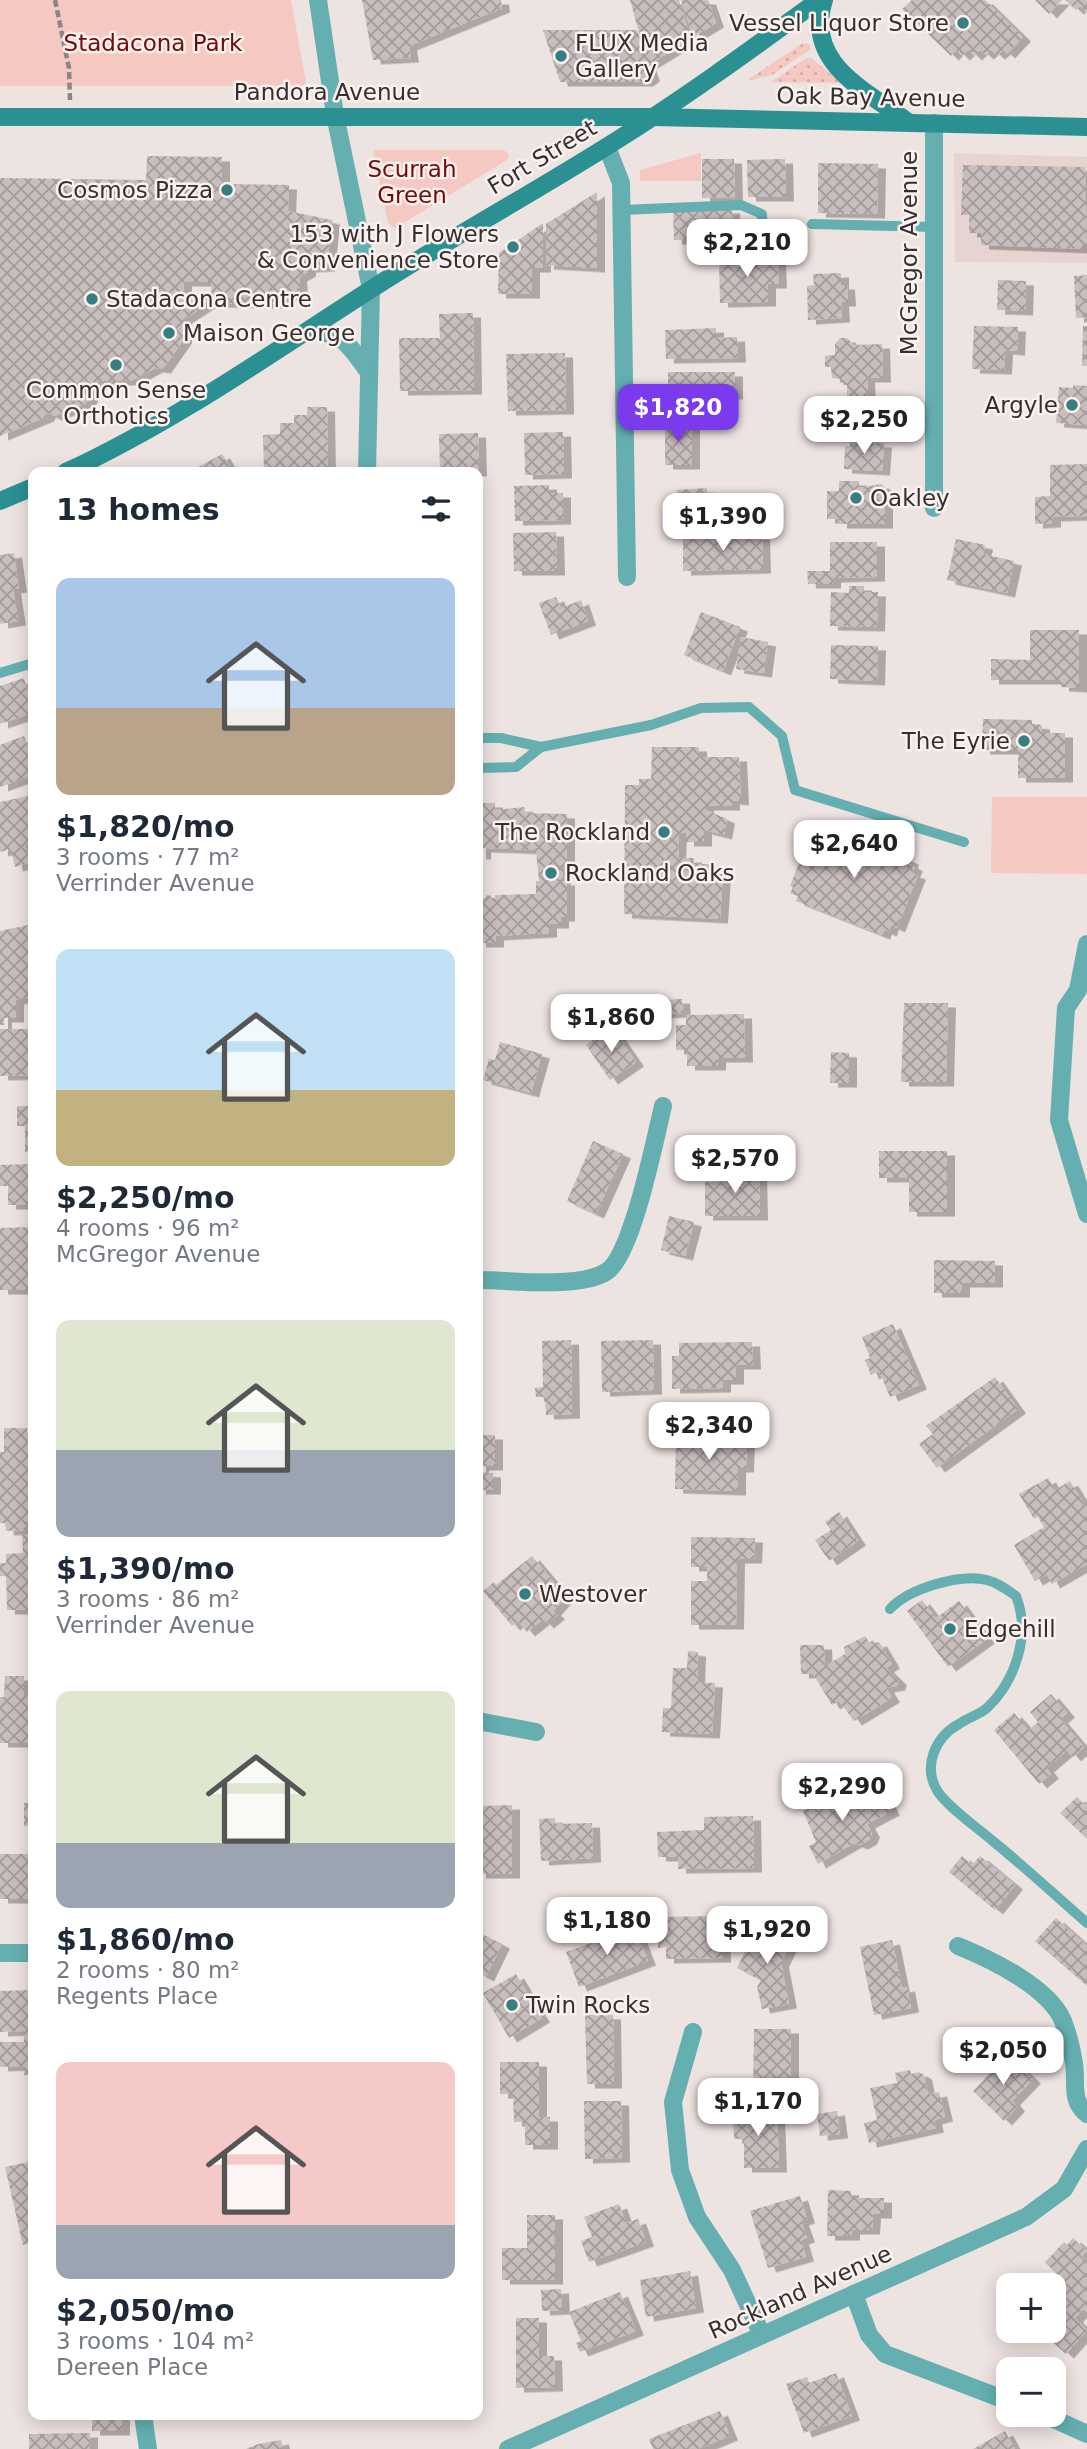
<!DOCTYPE html>
<meta charset="utf-8">
<style>
:root{--surface:#fff;--page:#f2f2f3;--text:#1f2937;--muted:#747a83;--accent:#7c3aed}
body{margin:0;font-family:"DejaVu Sans",sans-serif;background:var(--page);color:var(--text);height:100vh;display:flex;flex-direction:column;font-size:26px;white-space:nowrap}
*{box-sizing:border-box;margin:0}
p{font-size:23px;color:var(--muted)}
.icon{flex:none;width:38px;height:38px;fill:none;stroke:currentColor;stroke-width:2;stroke-linecap:round;stroke-linejoin:round}
.map{position:relative;flex:1;overflow:hidden}
.side{position:absolute;left:28px;top:467px;width:455px;height:1953px;display:flex;flex-direction:column;background:var(--surface);border-radius:14px;box-shadow:0 4px 18px #0003}
.side>*{flex:none}
.tools{position:absolute;left:996px;top:2273px;display:grid;gap:14px}
.tools a{display:grid;place-items:center;width:70px;height:70px;border-radius:14px;background:var(--surface);box-shadow:0 4px 18px #0003;font-size:35px}
.price{position:absolute;translate:-50% -60px;padding:0 16px;border-radius:14px;background:#fff;color:#222;font-size:23px;line-height:46px;filter:drop-shadow(0 2px 4px #0008)}
.price::after{content:'';position:absolute;left:50%;top:42px;width:21px;height:16px;margin-left:-10px;background:inherit;clip-path:polygon(0 0,100% 0,50% 100%)}
.price.on{background:var(--accent);color:#fff}
ul{padding:0;list-style:none}
li{display:grid;align-content:center;gap:14px;height:371px;padding:0 28px}
li span{display:grid;place-items:center;height:217px;border-radius:14px;color:#555}
li>.icon{margin-inline-start:auto}
span .icon{width:126px;height:126px;fill:#fffc;stroke-width:1}
li b{font-size:30px}
h2{display:flex;justify-content:space-between;align-items:center;height:84px;padding:0 28px;font-size:30px}
.map>svg:first-child{display:block}
.built{fill:#e6d4d1}
.grass{fill:url(#grass-dots)}
.green{fill:#f5c8c1}
.building{fill:url(#building-cross-hatch);fill-rule:evenodd;filter:url(#shadow)}
.lines{fill:none;stroke-linecap:round;stroke-linejoin:round}
.path{stroke:#8b8583;stroke-width:4.5;stroke-dasharray:7 3.5;stroke-linecap:butt}
.service{stroke:#65afb1;stroke-width:10}
.minor{stroke:#65afb1;stroke-width:18}
.tertiary{stroke:#65afb1;stroke-width:18}
.secondary{stroke:#2b9092;stroke-width:18}
.poi-dot{fill:#367f81;stroke:#faf0ee;stroke-width:2.5}
.labels{text-anchor:middle;dominant-baseline:central;stroke-width:5;stroke-linejoin:round;paint-order:stroke}
.poi-label{font-size:23px;fill:#33302f;stroke:#faf0ee;text-anchor:start}
.park-label{font-size:23px;fill:#700b06;stroke:#faf0ee}
.street-label{font-size:23px;fill:#33302f;stroke:#faf0ee}
</style>
<div class="map">
<svg width="1087" height="2449" viewBox="0 0 1087 2449">
<defs>
<pattern id="grass-dots" width="8" height="8" patternUnits="userSpaceOnUse" patternTransform="scale(1.75)"><rect width="8" height="8" fill="#f5c8c1"/><path d="M2 2h.1M6 6h.1" fill="none" stroke="#d2aca6" stroke-width="1.8" stroke-linecap="round"/></pattern>
<pattern id="building-cross-hatch" width="8" height="8" patternUnits="userSpaceOnUse" patternTransform="scale(1.75)"><rect width="8" height="8" fill="#c8bebd"/><path d="M0 0l8 8M0 8l8-8" fill="none" stroke="#a39b9a"/></pattern>
<filter id="shadow"><feDropShadow dx="8" dy="4.5" stdDeviation="0" flood-color="#0004"/></filter>
</defs>
<rect width="100%" height="100%" fill="#ede3e1"/>
<polygon class="built" points="954,153 1087,157 1087,263 955,262"/>
<g class="grass">
<polygon points="803,43 809,44 811,49 772,75 746,81"/>
<polygon points="810,57 842,83 771,82 805,59"/>
</g>
<g class="green">
<polygon points="0,0 291,0 306,83 302,86 0,86"/>
<polygon points="373,150 504,150 509,155 507,160 395,228 388,223"/>
<polygon points="701,153 701,181 640,181 640,170"/>
<polygon points="992,797 1087,797 1087,874 991,873"/>
</g>
<g class="building">
<polygon points="362,0 501,0 502,8 409,46 411,58 373,60"/>
<polygon points="630,0 679,0 691,39 648,65 652,77 645,82 560,82 543,30 637,30 642,43"/>
<polygon points="681,0 708,0 716,23 693,37"/>
<polygon points="912,0 985,0 1023,37 1007,54 1003,50 997,55 991,50 986,55 980,50 974,56 968,50 962,56 956,50 951,56 902,9"/>
<polygon points="1035,0 1062,0 1049,14"/>
<polygon points="1065,0 1087,0 1087,13 1080,6 1076,10"/>
<path d="M147,156L222,157V184L289,185L288,211L332,220L327,267L308,268V272L299,277L300,289L277,304L209,303L184,319V339L163,369L155,368L131,381H98L87,403L54,416L48,413L46,417L0,436V178L146,180ZM184,282H212L211,294H201L184,306Z"/>
<polygon points="702,159 734,159 735,197 702,198"/>
<polygon points="785,159 786,197 748,197 747,160"/>
<polygon points="818,163 878,164 877,214 818,213"/>
<polygon points="963,165 1085,167 1087,245 1082,244 1082,249 981,245 981,233 969,233 969,215 961,215"/>
<polygon points="597,192 597,268 546,265 546,224"/>
<polygon points="732,209 733,240 674,240 673,210"/>
<polygon points="543,223 543,268 532,268 532,294 498,294 499,253"/>
<polygon points="778,258 779,284 768,284 768,302 720,303 719,259"/>
<polygon points="841,273 841,285 847,285 848,302 841,302 842,318 808,320 807,286 814,285 813,274"/>
<polygon points="1087,275 1087,317 1076,318 1074,276"/>
<polygon points="998,280 1026,281 1025,311 997,310"/>
<polygon points="473,313 474,390 400,391 399,338 440,338 439,314"/>
<polygon points="974,326 1018,327 1017,351 1005,350 1004,370 972,369"/>
<polygon points="1083,326 1087,326 1087,366 1082,366"/>
<polygon points="716,328 716,338 737,337 738,358 666,359 665,330"/>
<polygon points="840,338 847,338 854,345 882,344 883,378 867,378 868,399 847,399 847,385 843,385 843,379 832,378 831,367 825,367 825,356 835,355 835,344"/>
<polygon points="565,353 566,410 508,411 506,354"/>
<polygon points="668,372 735,372 735,395 712,395 712,408 668,409"/>
<polygon points="1073,385 1087,386 1087,425 1056,423 1059,387 1073,388"/>
<polygon points="307,407 327,407 328,472 264,472 263,435 280,434 280,423 294,423 294,415 307,415"/>
<polygon points="665,422 692,423 692,465 665,465"/>
<polygon points="563,432 564,474 525,475 524,433"/>
<polygon points="478,433 479,472 440,472 439,434"/>
<polygon points="850,442 884,443 882,471 844,469 845,446 850,446"/>
<polygon points="222,454 233,472 189,472"/>
<polygon points="1087,464 1087,516 1053,517 1053,523 1035,524 1035,497 1050,496 1050,465"/>
<polygon points="839,481 859,481 859,488 881,484 885,488 885,524 839,524 839,519 827,519 827,491 839,491"/>
<polygon points="549,485 549,493 563,493 563,520 515,521 514,486"/>
<polygon points="707,488 708,523 679,524 677,490"/>
<polygon points="556,532 557,571 514,571 513,533"/>
<polygon points="762,535 763,569 683,571 683,536"/>
<polygon points="956,539 985,545 983,554 1014,561 1007,593 947,580"/>
<polygon points="830,542 877,542 877,577 833,578 833,584 808,584 807,571 830,571"/>
<polygon points="14,553 19,588 13,589 18,621 0,624 0,555"/>
<polygon points="849,586 864,586 864,592 878,592 877,627 830,626 831,592 849,593"/>
<polygon points="556,597 561,608 581,600 588,621 551,635 539,603"/>
<polygon points="701,612 740,627 723,671 684,655"/>
<polygon points="1030,630 1079,630 1079,688 1061,687 1061,680 991,680 991,659 1030,660"/>
<polygon points="741,637 768,642 764,673 736,669"/>
<polygon points="831,645 878,646 877,681 830,679"/>
<polygon points="24,678 33,713 0,724 0,686"/>
<polygon points="983,719 1032,720 1032,724 1042,725 1042,733 1065,733 1065,778 1018,778 1018,750 982,750"/>
<polygon points="24,736 33,761 33,775 0,787 0,745"/>
<polygon points="652,747 699,747 699,757 739,757 741,801 732,800 732,806 706,806 706,810 727,819 724,835 704,830 704,842 686,842 686,833 679,833 678,858 694,858 693,864 712,864 712,874 723,874 720,919 624,914 625,785 639,785 639,779 651,779"/>
<polygon points="33,795 33,842 25,844 30,863 15,867 11,849 0,852 0,802"/>
<polygon points="478,803 495,803 495,810 525,807 525,813 567,814 567,865 563,865 563,881 567,881 567,917 561,917 561,924 549,924 549,933 496,936 496,943 478,943 478,891 483,891 483,898 495,898 495,895 536,894 536,881 539,881 536,850 483,848 483,855 478,855"/>
<polygon points="826,826 911,860 910,864 915,867 912,873 918,875 897,928 891,925 889,932 884,930 882,935 796,901 798,896 790,893 793,887 790,886 811,833 814,834 816,828 824,831"/>
<polygon points="33,924 33,996 16,1000 16,1018 4,1018 4,1025 0,1025 0,931"/>
<polygon points="682,999 683,1013 660,1014 660,1000"/>
<polygon points="904,1003 948,1003 946,1082 901,1082"/>
<polygon points="744,1014 745,1058 718,1058 718,1066 687,1066 687,1050 676,1050 676,1025 686,1025 686,1015"/>
<polygon points="612,1027 636,1062 610,1080 586,1045"/>
<polygon points="0,1029 33,1029 33,1075 0,1076"/>
<polygon points="500,1042 542,1054 531,1093 483,1080 489,1059 495,1060"/>
<polygon points="831,1052 849,1053 849,1083 830,1083"/>
<polygon points="17,1106 33,1106 33,1152 25,1152 25,1126 17,1126"/>
<polygon points="593,1141 623,1154 596,1214 567,1201"/>
<polygon points="879,1151 947,1151 947,1212 909,1212 909,1178 879,1178"/>
<polygon points="33,1164 33,1205 8,1205 8,1186 0,1186 0,1165"/>
<polygon points="738,1166 759,1166 760,1216 705,1216 705,1182 738,1181"/>
<polygon points="669,1216 694,1222 685,1256 661,1250"/>
<polygon points="33,1227 33,1290 0,1290 0,1228"/>
<polygon points="934,1260 995,1261 995,1283 962,1283 962,1293 934,1293"/>
<polygon points="893,1324 919,1385 890,1397 879,1371 871,1375 865,1360 870,1358 862,1337"/>
<polygon points="571,1340 572,1414 546,1415 545,1397 536,1397 535,1388 543,1387 542,1341"/>
<polygon points="653,1340 654,1390 602,1392 601,1341"/>
<polygon points="752,1342 753,1365 736,1365 736,1380 723,1380 723,1388 672,1389 672,1356 679,1356 679,1343"/>
<polygon points="995,1377 1018,1409 937,1468 919,1444 933,1434 926,1426"/>
<polygon points="4,1428 27,1428 28,1463 33,1463 33,1522 26,1522 26,1530 6,1531 5,1523 0,1523 0,1452 4,1452"/>
<polygon points="676,1434 747,1439 746,1468 738,1468 738,1491 675,1489"/>
<polygon points="478,1435 495,1435 495,1466 481,1466 481,1472 493,1473 493,1490 478,1490"/>
<polygon points="1048,1478 1055,1490 1070,1481 1087,1509 1087,1564 1052,1584 1047,1574 1035,1581 1014,1545 1044,1527 1038,1516 1034,1519 1019,1494"/>
<polygon points="839,1512 858,1541 829,1561 815,1540 831,1530 825,1522"/>
<polygon points="22,1535 33,1535 33,1610 7,1610 6,1576 0,1576 0,1563 6,1563 6,1554 23,1553"/>
<polygon points="691,1537 755,1538 754,1559 737,1559 736,1625 691,1625 691,1581 707,1581 707,1567 691,1567"/>
<polygon points="532,1556 566,1597 553,1611 557,1615 546,1624 542,1620 527,1632 518,1621 512,1626 483,1591 494,1582 496,1585"/>
<polygon points="922,1600 936,1618 959,1601 987,1639 948,1667 907,1611"/>
<polygon points="865,1636 870,1644 879,1642 892,1664 886,1668 899,1681 897,1686 886,1688 892,1698 854,1721 839,1701 832,1705 813,1674 801,1674 800,1645 824,1645 825,1666 845,1654 844,1647"/>
<polygon points="688,1651 698,1652 697,1682 715,1683 712,1734 662,1732 663,1708 671,1708 673,1668 687,1668"/>
<polygon points="5,1676 24,1676 24,1696 33,1696 33,1743 0,1743 0,1697 4,1697"/>
<polygon points="1051,1694 1067,1713 1060,1719 1084,1747 1073,1757 1067,1750 1046,1768 1051,1774 1039,1784 994,1730 1014,1713 1029,1730 1038,1722 1030,1712"/>
<polygon points="839,1792 845,1804 863,1797 865,1802 883,1793 892,1811 867,1824 872,1833 869,1840 860,1845 854,1843 818,1864 809,1846 816,1842 803,1811 810,1807 807,1801 819,1795 822,1801"/>
<polygon points="1077,1797 1085,1805 1087,1804 1087,1839 1060,1813"/>
<rect x="24" y="1803" width="9" height="23"/>
<polygon points="512,1805 512,1874 478,1874 478,1844 483,1844 483,1806"/>
<polygon points="753,1816 754,1868 678,1869 678,1857 658,1857 657,1832 704,1830 704,1817"/>
<polygon points="555,1818 555,1824 592,1823 593,1858 541,1861 539,1819"/>
<rect x="0" y="1854" width="33" height="45"/>
<polygon points="962,1856 972,1865 980,1856 1015,1885 995,1910 949,1872"/>
<polygon points="722,1916 723,1958 666,1959 666,1947 658,1948 658,1935 653,1935 653,1917"/>
<polygon points="1056,1918 1087,1946 1087,1986 1035,1941"/>
<polygon points="759,1923 779,1933 780,1939 790,1944 781,1963 789,2004 762,2009 757,1987 761,1980 737,1968"/>
<polygon points="635,1927 648,1961 579,1987 566,1952"/>
<polygon points="478,1932 502,1944 486,1977 478,1973"/>
<polygon points="892,1940 902,1988 907,1987 911,2008 874,2015 860,1947"/>
<polygon points="516,1974 542,2018 509,2038 483,1993"/>
<polygon points="33,1990 33,2075 24,2075 24,2066 0,2067 0,2042 24,2042 24,2031 0,2032 0,1991"/>
<polygon points="585,2015 613,2015 614,2084 587,2084"/>
<polygon points="754,2029 791,2029 791,2093 753,2093"/>
<polygon points="1007,2055 1033,2079 1012,2101 1017,2107 1004,2121 973,2091"/>
<polygon points="500,2062 539,2062 539,2117 550,2117 550,2145 525,2145 525,2122 514,2122 513,2094 500,2094"/>
<polygon points="910,2070 911,2074 919,2072 924,2075 928,2094 939,2092 945,2117 934,2120 936,2128 869,2143 864,2123 877,2120 870,2088 897,2083 895,2073"/>
<polygon points="584,2101 621,2101 622,2158 585,2159"/>
<polygon points="777,2111 779,2168 744,2168 744,2139 734,2139 733,2112"/>
<polygon points="837,2111 840,2134 820,2136 817,2114"/>
<polygon points="33,2161 33,2242 23,2245 5,2167"/>
<polygon points="828,2190 851,2191 851,2198 884,2198 884,2214 873,2214 872,2230 852,2230 852,2236 827,2236"/>
<polygon points="800,2196 807,2219 801,2221 807,2238 801,2240 806,2257 768,2268 750,2211"/>
<polygon points="619,2204 626,2223 638,2219 646,2242 589,2262 581,2241 592,2237 584,2217"/>
<polygon points="527,2215 555,2215 555,2280 502,2280 502,2248 527,2248"/>
<polygon points="1073,2238 1087,2251 1081,2257 1087,2262 1087,2312 1083,2309 1075,2318 1087,2330 1066,2354 1040,2331 1054,2331 1054,2293 1060,2286 1052,2278 1056,2273 1045,2262 1064,2242 1067,2245"/>
<polygon points="690,2271 696,2308 646,2317 640,2280"/>
<polygon points="561,2289 562,2310 542,2311 541,2290"/>
<polygon points="620,2292 636,2331 580,2352 576,2343 581,2341 569,2312"/>
<polygon points="516,2318 539,2318 539,2356 554,2356 555,2387 516,2388"/>
<polygon points="836,2373 852,2416 804,2433 786,2384 807,2377 809,2383"/>
<polygon points="720,2411 730,2436 698,2449 653,2449 649,2439"/>
<rect x="92" y="2415" width="30" height="16"/>
<polygon points="1005,2431 1015,2449 973,2449"/>
<polygon points="90,2433 90,2449 29,2449 29,2434"/>
<polygon points="281,2440 283,2449 246,2449 258,2444"/>
</g>
<g class="lines">
<polyline class="path" points="55,0 69,68 70,100"/>
<g class="service">
<polyline points="622,210 741,205 762,214 763,236"/>
<polyline points="812,224 934,227"/>
<polyline points="0,673 33,663"/>
<polyline points="478,738 501,738 541,747 516,767 478,768"/>
<polyline points="541,747 651,725 701,708 749,707 782,736 795,790 964,842"/>
<path d="M890,1609C908,1589 960,1573 987,1580C998,1583 1006,1589 1016,1596C1031,1634 1016,1680 987,1708C979,1715 967,1718 959,1724C935,1737 922,1767 938,1792C952,1811 977,1827 994,1842C1026,1868 1056,1896 1087,1923"/>
</g>
<g class="minor">
<polyline points="318,0 335,115 371,289 367,472"/>
<polyline points="934,123 934,508"/>
<polyline points="607,147 621,183 627,577"/>
<path d="M305,333C339,328 349,344 367,370"/>
<polyline points="1087,944 1078,990 1066,1008 1059,1120 1087,1214"/>
<path d="M478,1280C511,1280 578,1289 606,1272C632,1257 655,1139 663,1106"/>
<polyline points="478,1721 536,1732"/>
<path d="M958,1946C990,1959 1049,1987 1063,2021C1068,2034 1072,2050 1074,2063C1077,2082 1070,2101 1087,2114"/>
<polyline points="0,1953 33,1953"/>
<polyline points="693,2032 673,2102 680,2170 697,2217 732,2270 762,2335"/>
<polyline points="854,2294 869,2335 885,2354 1008,2401"/>
<polyline points="143,2415 148,2449"/>
<polyline points="1045,2415 1087,2434"/>
</g>
<polyline class="tertiary" points="508,2449 1026,2217 1064,2189 1087,2149"/>
<g class="secondary">
<path d="M824,0C804,63 864,89 908,122"/>
<polyline points="0,117 653,117 1087,127"/>
<path d="M66,472C174,422 270,354 370,290C447,240 528,196 606,147C679,102 749,51 819,0"/>
<polyline points="0,501 33,487"/>
</g>
</g>
<g class="poi-dot">
<circle cx="963" cy="23" r="7"/>
<circle cx="561" cy="56" r="7"/>
<circle cx="227" cy="190" r="7"/>
<circle cx="513" cy="247" r="7"/>
<circle cx="92" cy="299" r="7"/>
<circle cx="169" cy="333" r="7"/>
<circle cx="116" cy="365" r="7"/>
<circle cx="1072" cy="405" r="7"/>
<circle cx="856" cy="498" r="7"/>
<circle cx="1024" cy="741" r="7"/>
<circle cx="664" cy="832" r="7"/>
<circle cx="551" cy="873" r="7"/>
<circle cx="525" cy="1594" r="7"/>
<circle cx="950" cy="1629" r="7"/>
<circle cx="512" cy="2005" r="7"/>
</g>
<g class="labels">
<g class="poi-label">
<text x="949" y="23" text-anchor="end">Vessel Liquor Store</text>
<text x="575" y="43">FLUX Media<tspan x="575" dy="26">Gallery</tspan></text>
<text x="213" y="190" text-anchor="end">Cosmos Pizza</text>
<text x="499" y="234" text-anchor="end">153 with J Flowers<tspan x="499" dy="26">&amp; Convenience Store</tspan></text>
<text x="106" y="299">Stadacona Centre</text>
<text x="183" y="333">Maison George</text>
<text x="116" y="390" text-anchor="middle">Common Sense<tspan x="116" dy="26">Orthotics</tspan></text>
<text x="1058" y="405" text-anchor="end">Argyle</text>
<text x="870" y="498">Oakley</text>
<text x="1010" y="741" text-anchor="end">The Eyrie</text>
<text x="650" y="832" text-anchor="end">The Rockland</text>
<text x="565" y="873">Rockland Oaks</text>
<text x="539" y="1594">Westover</text>
<text x="964" y="1629">Edgehill</text>
<text x="526" y="2005">Twin Rocks</text>
</g>
<g class="park-label">
<text x="153" y="43">Stadacona Park</text>
<text x="412" y="169">Scurrah<tspan x="412" dy="26">Green</tspan></text>
</g>
<g class="street-label">
<text x="327" y="92">Pandora Avenue</text>
<text transform="translate(871 97) rotate(1)">Oak Bay Avenue</text>
<text transform="translate(542 157) rotate(-31)">Fort Street</text>
<text transform="translate(909 253) rotate(-90)">McGregor Avenue</text>
<text transform="translate(800 2292) rotate(-24)">Rockland Avenue</text>
</g>
</g>
</svg>
<div class="tools">
<a>+</a>
<a>−</a>
</div>
<b class="price" style="left:747px;top:279px">$2,210</b>
<b class="price on" style="left:678px;top:444px">$1,820</b>
<b class="price" style="left:864px;top:456px">$2,250</b>
<b class="price" style="left:723px;top:553px">$1,390</b>
<b class="price" style="left:854px;top:880px">$2,640</b>
<b class="price" style="left:611px;top:1054px">$1,860</b>
<b class="price" style="left:735px;top:1195px">$2,570</b>
<b class="price" style="left:709px;top:1462px">$2,340</b>
<b class="price" style="left:842px;top:1823px">$2,290</b>
<b class="price" style="left:607px;top:1957px">$1,180</b>
<b class="price" style="left:767px;top:1966px">$1,920</b>
<b class="price" style="left:1003px;top:2087px">$2,050</b>
<b class="price" style="left:758px;top:2138px">$1,170</b>
<section class="side">
<h2>13 homes<svg class="icon" aria-label="filters" viewBox="0 0 24 24"><path d="M4 7h16M4 17h16"/><circle cx="9" cy="7" r="2"/><circle cx="15" cy="17" r="2"/></svg></h2>
<ul>
<li><span style="background:linear-gradient(#a9c7e8 60%,#b9a48a 0)"><svg class="icon" aria-label="home" viewBox="0 0 24 24"><path d="M3 11l9-7 9 7M6 9v11h12V9"/></svg></span><div><b>$1,820/mo</b><p>3 rooms · 77 m²</p><p>Verrinder Avenue</p></div></li>
<li><span style="background:linear-gradient(#bfe0f5 65%,#c2b280 0)"><svg class="icon" aria-label="home" viewBox="0 0 24 24"><path d="M3 11l9-7 9 7M6 9v11h12V9"/></svg></span><div><b>$2,250/mo</b><p>4 rooms · 96 m²</p><p>McGregor Avenue</p></div></li>
<li><span style="background:linear-gradient(#dfe7d0 60%,#9aa5b1 0)"><svg class="icon" aria-label="home" viewBox="0 0 24 24"><path d="M3 11l9-7 9 7M6 9v11h12V9"/></svg></span><div><b>$1,390/mo</b><p>3 rooms · 86 m²</p><p>Verrinder Avenue</p></div></li>
<li><span style="background:linear-gradient(#dfe7d0 70%,#9aa5b1 0)"><svg class="icon" aria-label="home" viewBox="0 0 24 24"><path d="M3 11l9-7 9 7M6 9v11h12V9"/></svg></span><div><b>$1,860/mo</b><p>2 rooms · 80 m²</p><p>Regents Place</p></div></li>
<li><span style="background:linear-gradient(#f6c9c9 75%,#9aa5b1 0)"><svg class="icon" aria-label="home" viewBox="0 0 24 24"><path d="M3 11l9-7 9 7M6 9v11h12V9"/></svg></span><div><b>$2,050/mo</b><p>3 rooms · 104 m²</p><p>Dereen Place</p></div></li>
</ul>
</section>
</div>
